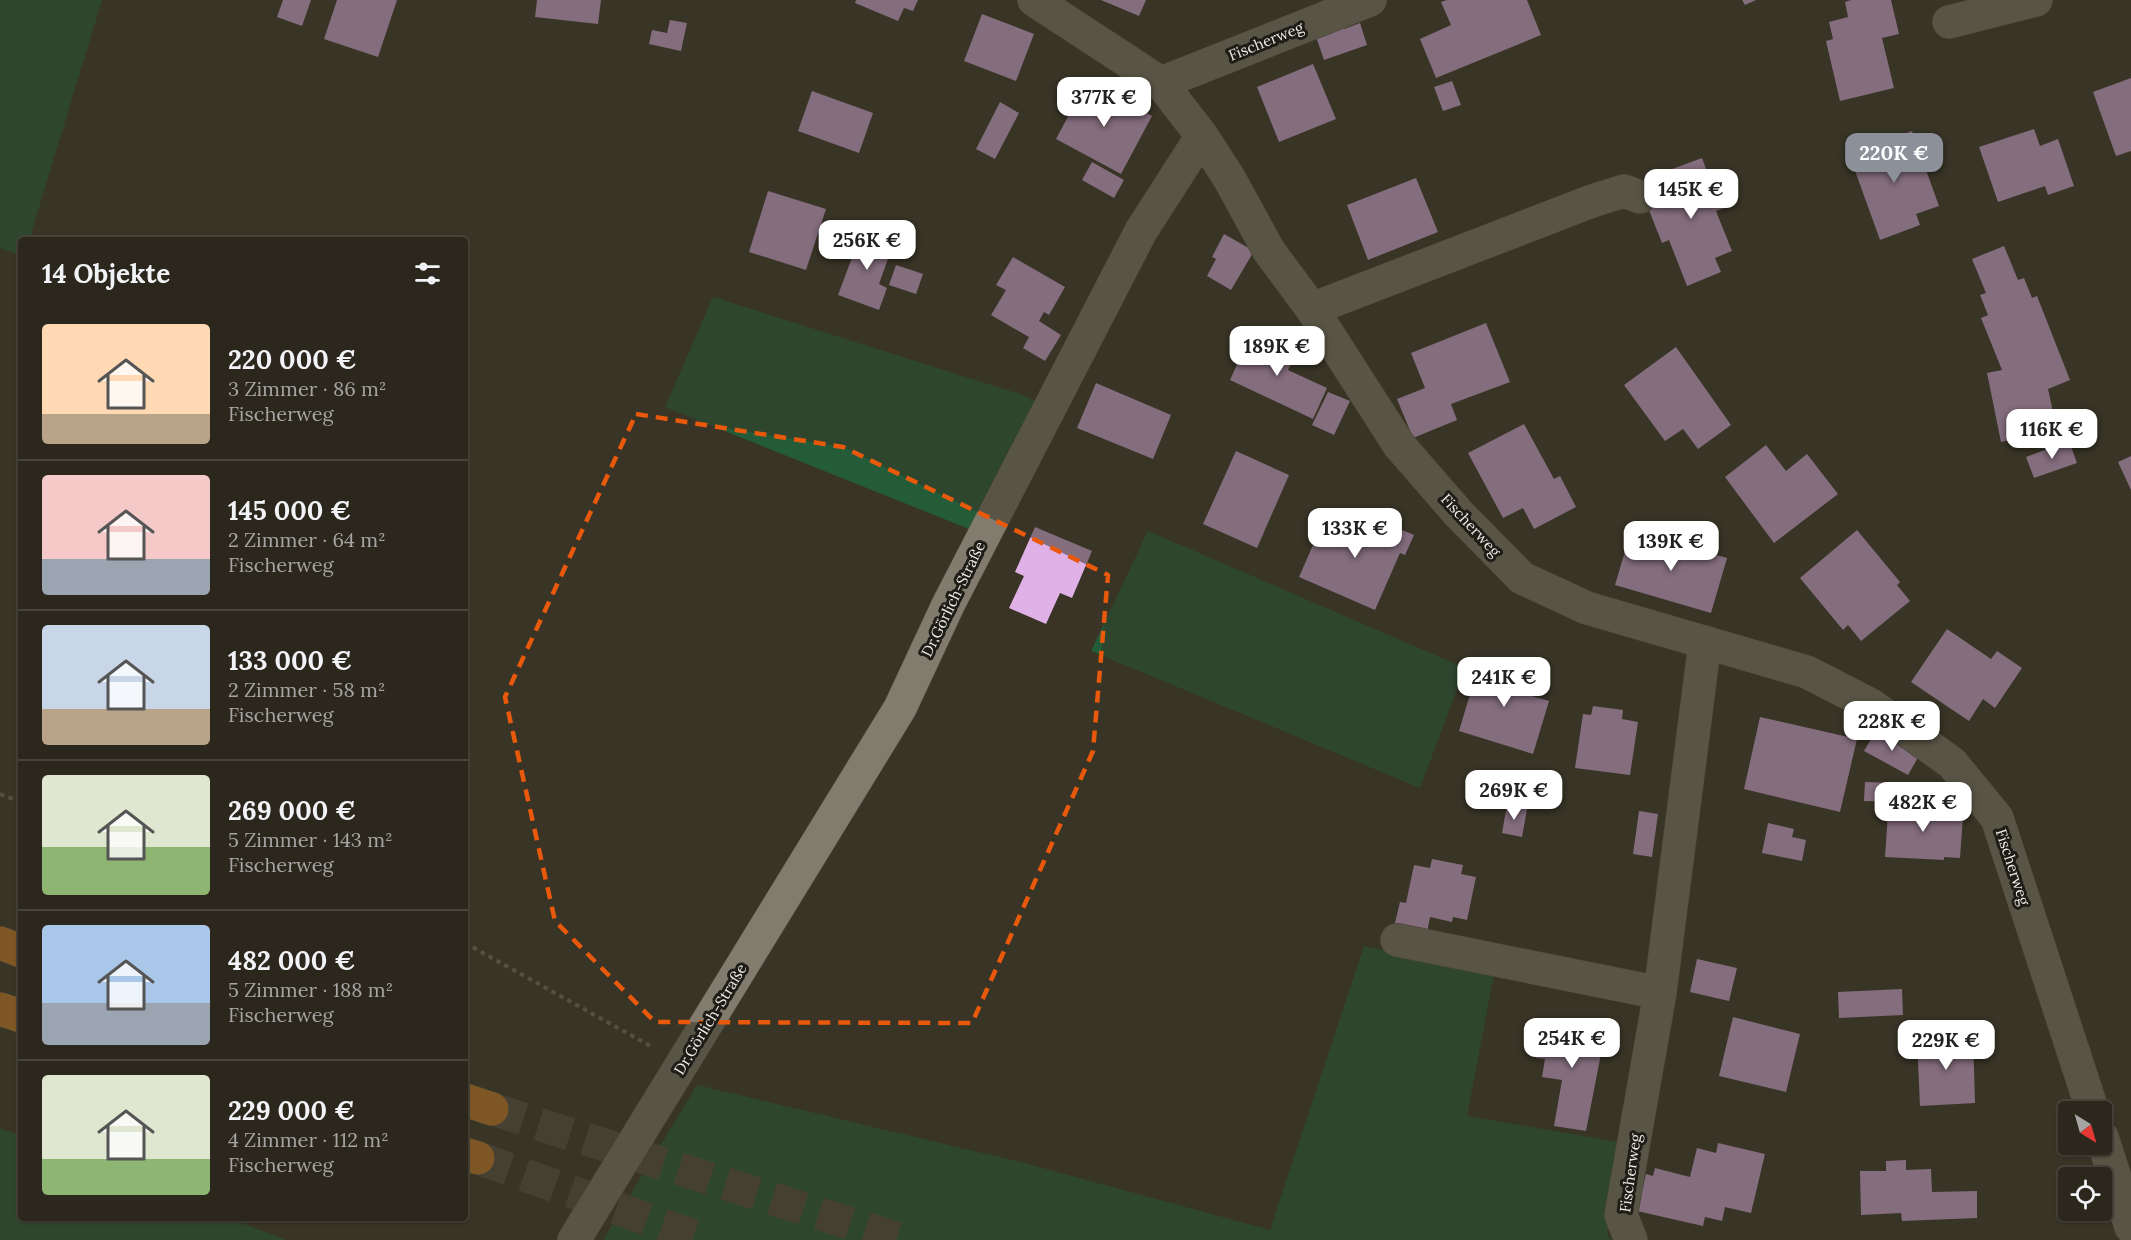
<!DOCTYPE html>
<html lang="de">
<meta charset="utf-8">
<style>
:root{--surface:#2b271c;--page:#332f25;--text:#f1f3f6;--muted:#a6a5a3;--line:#47443b;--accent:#8c9099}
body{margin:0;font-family:Lora,serif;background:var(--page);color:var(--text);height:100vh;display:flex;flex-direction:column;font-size:22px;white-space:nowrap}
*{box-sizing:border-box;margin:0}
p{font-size:20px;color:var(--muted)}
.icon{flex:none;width:33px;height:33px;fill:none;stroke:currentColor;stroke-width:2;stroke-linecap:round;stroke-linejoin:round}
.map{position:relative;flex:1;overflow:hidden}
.side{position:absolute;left:18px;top:237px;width:450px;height:984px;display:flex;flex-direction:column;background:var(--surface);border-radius:6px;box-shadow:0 2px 4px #0004,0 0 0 2px var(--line)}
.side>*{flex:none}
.needle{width:39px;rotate:143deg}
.controls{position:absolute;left:2058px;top:1101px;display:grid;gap:12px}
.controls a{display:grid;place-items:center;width:54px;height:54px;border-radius:6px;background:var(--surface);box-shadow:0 2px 4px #0004,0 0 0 2px var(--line);font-size:30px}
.price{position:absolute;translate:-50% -51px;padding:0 14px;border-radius:12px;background:#fff;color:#222;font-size:20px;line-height:39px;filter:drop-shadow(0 2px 3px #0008)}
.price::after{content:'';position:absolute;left:50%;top:36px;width:18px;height:14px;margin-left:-9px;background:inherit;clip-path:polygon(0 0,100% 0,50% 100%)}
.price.selected{background:var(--accent);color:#fff}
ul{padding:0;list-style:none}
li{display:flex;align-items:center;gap:18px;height:150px;padding:0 24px}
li+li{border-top:2px solid var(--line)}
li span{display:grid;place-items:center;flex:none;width:168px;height:120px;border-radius:6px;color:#555}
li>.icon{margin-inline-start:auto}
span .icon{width:72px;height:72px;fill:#fffc;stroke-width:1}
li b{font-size:26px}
h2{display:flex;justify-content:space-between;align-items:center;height:72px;padding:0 24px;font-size:26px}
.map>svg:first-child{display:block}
.green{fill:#245c39}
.building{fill:#dfb1e7}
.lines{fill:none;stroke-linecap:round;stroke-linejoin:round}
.highway-tunnel{stroke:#544f42;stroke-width:33;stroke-dasharray:33 16;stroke-linecap:butt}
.minor-casing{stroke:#565146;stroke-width:34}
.highway-casing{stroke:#565146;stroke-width:34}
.path{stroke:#757165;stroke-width:4;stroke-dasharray:4.5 4.5;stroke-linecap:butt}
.minor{stroke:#817c6d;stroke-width:33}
.highway{stroke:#d38223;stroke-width:33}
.marked{fill:none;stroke:#e8590c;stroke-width:4.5;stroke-dasharray:12 8;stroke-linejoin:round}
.labels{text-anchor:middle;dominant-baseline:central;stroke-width:6;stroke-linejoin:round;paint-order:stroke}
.street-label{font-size:15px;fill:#eeebe2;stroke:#1e1c16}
</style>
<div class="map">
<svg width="2131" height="1240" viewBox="0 0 2131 1240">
<rect width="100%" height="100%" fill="#393426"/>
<g class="green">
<polygon points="0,0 102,0 29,240 21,240 21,256 0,248"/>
<polygon points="713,297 1023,395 1037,402 969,529 665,407"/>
<polygon points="1148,531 1465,668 1420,788 1091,651"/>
<polygon points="1364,946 1494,974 1467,1116 1623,1143 1607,1233 1610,1240 603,1240 697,1085 1024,1163 1270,1230"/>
<polygon points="0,1128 21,1136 21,1218 229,1218 286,1240 0,1240"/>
</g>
<g class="building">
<polygon points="283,0 311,0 302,26 277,17"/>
<polygon points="337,0 397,0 378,57 324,39"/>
<polygon points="537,0 601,0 598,24 535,17"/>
<polygon points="856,0 918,0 913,11 904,8 898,21 855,3"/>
<polygon points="1101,0 1146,0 1139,16"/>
<polygon points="1447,0 1527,0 1541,35 1436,78 1420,39 1451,25 1441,2"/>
<polygon points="1742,0 1756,0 1745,5"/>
<polygon points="1851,0 1891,0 1899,34 1882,38 1894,88 1840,101 1826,41 1833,39 1829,22 1848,17 1845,2"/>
<polygon points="982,14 1034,34 1016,81 964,61"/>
<polygon points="670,20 687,23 681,51 649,44 652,30 667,33"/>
<polygon points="1341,21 1344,29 1360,23 1367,45 1324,60 1314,31"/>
<polygon points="1313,64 1336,119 1279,142 1257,87"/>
<polygon points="2131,78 2131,151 2116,156 2093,92"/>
<polygon points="1087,81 1152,116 1121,174 1056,139"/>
<polygon points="1452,81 1461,105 1443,111 1434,87"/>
<polygon points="812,91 873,113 859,153 798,131"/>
<polygon points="1000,102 1019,113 995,159 976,149"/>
<polygon points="2034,129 2040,146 2058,139 2074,186 2048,195 2045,186 1998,202 1979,147"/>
<polygon points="1912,131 1939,206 1916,214 1920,225 1880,240 1849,154"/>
<polygon points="1702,158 1708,174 1712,173 1725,208 1716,211 1732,251 1715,258 1721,272 1687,286 1669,240 1662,243 1645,200 1670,189 1664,172"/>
<polygon points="1092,162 1124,180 1114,198 1082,180"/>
<polygon points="1416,178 1438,232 1368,260 1347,205"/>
<polygon points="768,191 826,209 806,270 749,252"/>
<polygon points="862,231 894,242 879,284 887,288 879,310 838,295"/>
<polygon points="1224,234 1254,251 1231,290 1207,276 1216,259 1212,257"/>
<polygon points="2004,246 2018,280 2024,278 2032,298 2037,296 2070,380 2048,389 2057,430 2001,442 1987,373 2002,370 1981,318 1988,315 1980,295 1986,293 1972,259"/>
<polygon points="1013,257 1065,287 1049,315 1044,312 1039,321 1061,335 1045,361 1023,348 1029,337 991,315 1006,290 996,285"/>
<polygon points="896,265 923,274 916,294 889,285"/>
<polygon points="1486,323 1510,382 1451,404 1457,420 1413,438 1397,399 1425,388 1411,353"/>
<polygon points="1251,334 1295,355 1288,370 1327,388 1313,419 1230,380"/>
<polygon points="1676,347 1731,425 1698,449 1683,429 1665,441 1624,385"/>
<polygon points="1096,383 1171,415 1153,459 1077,428"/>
<polygon points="1328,392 1350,401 1334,435 1312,425"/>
<polygon points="1524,424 1554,479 1560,476 1576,507 1534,529 1523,508 1503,518 1468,453"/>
<polygon points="2069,441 2077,463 2034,478 2026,457"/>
<polygon points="1766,445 1786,471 1807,454 1838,494 1774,543 1725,477"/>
<polygon points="1236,451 1289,475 1257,548 1203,524"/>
<polygon points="2131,456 2131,490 2118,462"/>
<polygon points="1327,513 1375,534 1381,521 1414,535 1405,555 1400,553 1375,610 1299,577"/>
<polygon points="1035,527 1092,551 1072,598 1060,593 1046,624 1009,608 1024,576 1015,572"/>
<polygon points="1857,530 1900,582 1897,585 1910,601 1861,641 1848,625 1843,630 1800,578"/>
<polygon points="1631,531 1727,558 1711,613 1615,585"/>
<polygon points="1947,629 1991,659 1997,651 2022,668 1995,708 1983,699 1969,721 1911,682"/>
<polygon points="1480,661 1537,678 1532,696 1549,701 1533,754 1459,731"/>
<polygon points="1593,706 1623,710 1622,719 1638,722 1630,775 1575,768 1583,714 1591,715"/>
<polygon points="1760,717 1857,739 1840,812 1744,789"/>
<polygon points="1877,729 1920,754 1908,775 1864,751"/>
<polygon points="1865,782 1897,783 1896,802 1864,801"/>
<polygon points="1896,803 1948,806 1947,815 1963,816 1960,858 1944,857 1944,860 1885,857 1888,813 1895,814"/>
<polygon points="1507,805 1527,809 1522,837 1502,833"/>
<polygon points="1639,811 1658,814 1652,857 1633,854"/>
<polygon points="1768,823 1794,829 1792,837 1806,840 1802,861 1762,853"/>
<polygon points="1432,859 1463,865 1461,874 1476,877 1467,920 1453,917 1452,922 1430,917 1427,933 1394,927 1400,902 1406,903 1414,865 1430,868"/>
<polygon points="1697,959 1737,968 1729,1001 1690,992"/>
<polygon points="1902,989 1903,1015 1839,1018 1838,992"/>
<polygon points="1733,1017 1800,1034 1786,1092 1719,1076"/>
<polygon points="1551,1019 1606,1028 1586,1131 1554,1126 1562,1080 1542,1077 1545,1059 1536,1058 1539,1036 1549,1037"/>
<polygon points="1973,1036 1975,1103 1920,1106 1917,1039"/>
<polygon points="1718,1143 1765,1154 1751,1213 1725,1207 1722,1221 1705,1217 1703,1226 1637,1211 1646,1174 1653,1176 1655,1168 1690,1177 1697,1148 1716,1153"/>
<polygon points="1906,1160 1906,1170 1931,1169 1932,1192 1977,1191 1977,1218 1902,1221 1901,1213 1861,1215 1860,1171 1886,1171 1886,1161"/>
</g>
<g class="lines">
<g class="highway-tunnel">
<polyline points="492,1109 902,1240"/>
<polyline points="478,1158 705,1240"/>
</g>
<defs>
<g id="minor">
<polyline points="1949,22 2036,0"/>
<polyline points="1161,83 1370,0"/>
<polyline points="1202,136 1229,178 1269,251 1312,309 1399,445 1459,514 1522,578 1587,608 1807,672 1871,705 1952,763 1997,818 2093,1112"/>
<polyline points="1312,309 1592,201 1624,191 1640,197"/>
<polyline points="1397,940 1660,993"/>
<polyline points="2102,1137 2131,1227"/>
<polyline points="574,1240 900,708 948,605 1141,231 1202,136 1161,83 1034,0"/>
<polyline points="1631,1240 1621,1215 1660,993 1705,642"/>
</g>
<g id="highway">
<polyline points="0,943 21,951"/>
<polyline points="0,1009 21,1016"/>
<polyline points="465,1100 492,1109"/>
<polyline points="465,1154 478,1158"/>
</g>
</defs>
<use href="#minor" class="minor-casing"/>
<use href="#highway" class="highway-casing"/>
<g class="path">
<polyline points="0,794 21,802"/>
<polyline points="465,943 654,1048"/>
</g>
<use href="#minor" class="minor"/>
<use href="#highway" class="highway"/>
</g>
<path d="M0 0H2131V1240H0ZM636,414L843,447L1108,575L1093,751L972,1023L655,1022L555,921L505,697Z" fill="#393426" fill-opacity=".55" fill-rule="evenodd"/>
<path class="marked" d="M636,414L843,447L1108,575L1093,751L972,1023L655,1022L555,921L505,697Z"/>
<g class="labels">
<g class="street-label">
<text transform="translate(1266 41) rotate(-22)">Fischerweg</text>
<text transform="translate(1471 525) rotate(47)">Fischerweg</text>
<text transform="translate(953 599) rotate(-64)">Dr.Görlich-Straße</text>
<text transform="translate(2013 867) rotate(72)">Fischerweg</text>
<text transform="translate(710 1019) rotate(-59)">Dr.Görlich-Straße</text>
<text transform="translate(1630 1173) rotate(-82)">Fischerweg</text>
</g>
</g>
</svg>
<div class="controls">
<a><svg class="needle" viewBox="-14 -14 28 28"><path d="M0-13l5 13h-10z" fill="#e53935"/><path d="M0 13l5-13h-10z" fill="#a6a5a3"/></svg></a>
<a><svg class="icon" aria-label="locate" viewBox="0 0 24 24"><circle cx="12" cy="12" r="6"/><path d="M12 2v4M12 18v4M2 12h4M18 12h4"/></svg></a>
</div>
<b class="price" style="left:1104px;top:128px">377K €</b>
<b class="price selected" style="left:1894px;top:184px">220K €</b>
<b class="price" style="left:1691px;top:220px">145K €</b>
<b class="price" style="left:867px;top:271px">256K €</b>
<b class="price" style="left:1277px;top:377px">189K €</b>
<b class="price" style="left:2052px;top:460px">116K €</b>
<b class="price" style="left:1355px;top:559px">133K €</b>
<b class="price" style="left:1671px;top:572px">139K €</b>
<b class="price" style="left:1504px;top:708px">241K €</b>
<b class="price" style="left:1892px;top:752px">228K €</b>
<b class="price" style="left:1514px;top:821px">269K €</b>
<b class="price" style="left:1923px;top:833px">482K €</b>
<b class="price" style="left:1572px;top:1069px">254K €</b>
<b class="price" style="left:1946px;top:1071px">229K €</b>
<section class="side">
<h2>14 Objekte<svg class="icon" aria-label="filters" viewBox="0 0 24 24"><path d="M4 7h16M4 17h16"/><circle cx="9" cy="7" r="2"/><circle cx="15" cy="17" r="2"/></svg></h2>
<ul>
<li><span style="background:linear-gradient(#ffd9b3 75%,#b9a48a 0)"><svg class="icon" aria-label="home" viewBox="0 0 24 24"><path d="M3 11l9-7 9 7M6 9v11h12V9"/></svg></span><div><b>220 000 €</b><p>3 Zimmer · 86 m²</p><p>Fischerweg</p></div></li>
<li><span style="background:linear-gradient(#f6c9c9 70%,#9aa5b1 0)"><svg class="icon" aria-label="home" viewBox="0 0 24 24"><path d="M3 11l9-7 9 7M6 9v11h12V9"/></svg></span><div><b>145 000 €</b><p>2 Zimmer · 64 m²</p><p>Fischerweg</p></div></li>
<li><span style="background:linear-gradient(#c9d6e8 70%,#b9a48a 0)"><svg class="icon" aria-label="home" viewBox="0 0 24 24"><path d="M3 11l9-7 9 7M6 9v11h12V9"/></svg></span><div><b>133 000 €</b><p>2 Zimmer · 58 m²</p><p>Fischerweg</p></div></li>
<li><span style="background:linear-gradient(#dfe7d0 60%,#8fb573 0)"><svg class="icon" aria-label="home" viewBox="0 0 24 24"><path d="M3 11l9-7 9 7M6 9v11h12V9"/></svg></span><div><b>269 000 €</b><p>5 Zimmer · 143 m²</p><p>Fischerweg</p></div></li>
<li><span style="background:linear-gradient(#a9c7e8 65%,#9aa5b1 0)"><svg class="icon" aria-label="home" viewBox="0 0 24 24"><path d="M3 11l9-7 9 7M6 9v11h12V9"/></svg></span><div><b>482 000 €</b><p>5 Zimmer · 188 m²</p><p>Fischerweg</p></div></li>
<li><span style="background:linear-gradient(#dfe7d0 70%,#8fb573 0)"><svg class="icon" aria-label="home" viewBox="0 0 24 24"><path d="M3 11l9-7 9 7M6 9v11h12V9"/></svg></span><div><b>229 000 €</b><p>4 Zimmer · 112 m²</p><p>Fischerweg</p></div></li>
</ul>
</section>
</div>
